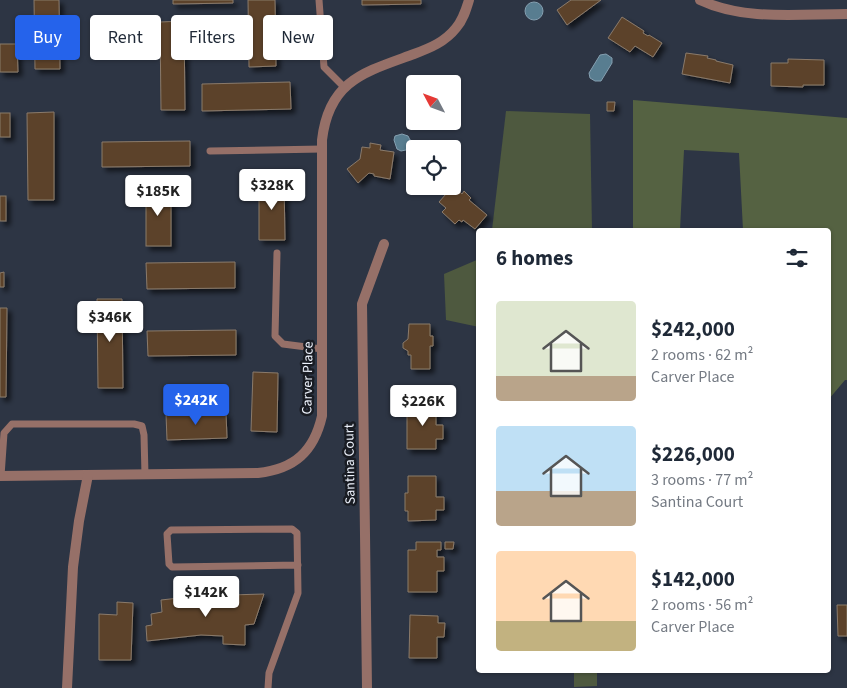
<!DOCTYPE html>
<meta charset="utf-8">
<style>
:root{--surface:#fff;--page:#f6f6f7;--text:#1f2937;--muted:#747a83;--accent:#2563eb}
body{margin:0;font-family:"Source Sans 3",sans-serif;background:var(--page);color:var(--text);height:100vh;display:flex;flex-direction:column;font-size:19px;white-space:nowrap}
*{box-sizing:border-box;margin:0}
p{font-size:16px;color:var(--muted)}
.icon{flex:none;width:28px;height:28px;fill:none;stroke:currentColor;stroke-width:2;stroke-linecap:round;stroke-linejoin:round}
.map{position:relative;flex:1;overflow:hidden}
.drawer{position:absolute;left:476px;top:228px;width:355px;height:445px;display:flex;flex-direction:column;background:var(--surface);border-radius:5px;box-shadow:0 1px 4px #0004}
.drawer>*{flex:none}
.top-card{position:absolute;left:15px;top:15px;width:386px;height:45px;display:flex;gap:10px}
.needle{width:32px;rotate:311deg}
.tools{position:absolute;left:406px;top:75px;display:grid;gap:10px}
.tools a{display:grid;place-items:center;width:55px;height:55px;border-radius:5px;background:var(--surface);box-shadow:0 1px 4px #0004;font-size:25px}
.price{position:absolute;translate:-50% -42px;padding:0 11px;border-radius:5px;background:#fff;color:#222;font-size:16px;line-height:32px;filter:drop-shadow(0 1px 2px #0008)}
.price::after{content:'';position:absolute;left:50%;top:30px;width:15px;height:11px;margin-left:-8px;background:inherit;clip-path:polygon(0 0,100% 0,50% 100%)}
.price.current{background:var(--accent);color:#fff}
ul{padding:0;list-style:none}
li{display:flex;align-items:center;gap:15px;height:125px;padding:0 20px}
li span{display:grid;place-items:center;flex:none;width:140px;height:100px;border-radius:5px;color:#555}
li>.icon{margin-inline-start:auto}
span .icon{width:60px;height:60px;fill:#fffc;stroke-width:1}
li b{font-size:21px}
h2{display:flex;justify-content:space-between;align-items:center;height:60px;padding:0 20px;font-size:21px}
.pill{padding:0 18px;border-radius:5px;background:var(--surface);box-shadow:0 1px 4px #0004;font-size:18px;line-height:45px}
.pill.current{background:var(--accent);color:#fff}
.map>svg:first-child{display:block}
.green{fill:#4e593f}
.forest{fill:#556242}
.water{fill:#587d90;stroke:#85a0b1}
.building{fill:#5b432a;stroke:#8a7a6b;filter:url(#shadow)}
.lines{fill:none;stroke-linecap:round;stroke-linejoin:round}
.service{stroke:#967068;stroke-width:7}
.minor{stroke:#967068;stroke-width:10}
.labels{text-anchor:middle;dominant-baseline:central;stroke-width:5;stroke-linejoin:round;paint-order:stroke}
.street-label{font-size:14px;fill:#eef3fd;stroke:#191c23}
</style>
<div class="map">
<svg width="847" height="688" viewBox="0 0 847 688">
<defs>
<filter id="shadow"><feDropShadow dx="4" dy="4" stdDeviation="2.5" flood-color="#0009"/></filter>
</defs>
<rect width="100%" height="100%" fill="#2d3544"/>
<g class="green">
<polygon points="506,111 590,114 592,230 492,230"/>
<polygon points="479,259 479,327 446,320 444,274"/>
<polygon points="574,670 597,670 597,686 574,687"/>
</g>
<polygon class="forest" points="633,100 847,118 847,380 845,380 829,399 829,230 743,230 739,153 684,150 680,230 633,230"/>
<g class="water">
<circle cx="534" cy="11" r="9"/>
<polygon points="606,54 612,58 612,63 601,81 595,81 590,78 589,73 600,55"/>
<polygon points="402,134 408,136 410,140 419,144 420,147 419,149 415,149 415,154 412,154 406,150 401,151 397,149 394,140 395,136"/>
</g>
<g class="building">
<polygon points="34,0 59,0 60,69 35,69"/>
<polygon points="173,0 233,0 233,3 173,4"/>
<polygon points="248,0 275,0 276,66 249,67"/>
<polygon points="362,0 421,0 421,4 362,5"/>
<polygon points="571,0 601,0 567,25 557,10"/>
<polygon points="622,17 644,31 643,33 648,36 649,35 662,43 653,57 635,46 630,52 608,38"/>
<polygon points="184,21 185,110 161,110 160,22"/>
<polygon points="0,44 17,44 18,72 0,72"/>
<polygon points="686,53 708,56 707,58 716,60 716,61 733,65 730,83 682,74"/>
<polygon points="788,59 824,60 824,85 803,85 803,87 771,86 771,63 788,63"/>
<polygon points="290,82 291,109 202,111 202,84"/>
<polygon points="607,102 615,102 614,111 607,111"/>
<polygon points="54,112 54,200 28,200 27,113"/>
<rect x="0" y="113" width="10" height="24"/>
<polygon points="190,141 190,166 102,167 102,142"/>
<polygon points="370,143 381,145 380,150 394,152 390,179 374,176 374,174 369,173 358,183 347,169 360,159 362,147 370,148"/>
<polygon points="259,181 284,181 285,240 259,240"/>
<polygon points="453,186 462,194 464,191 471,198 469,200 487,215 475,229 463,220 462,222 459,220 455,224 442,212 446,208 439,202"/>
<rect x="146" y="187" width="25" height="59"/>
<rect x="0" y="196" width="6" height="25"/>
<polygon points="235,262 235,288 147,289 146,263"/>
<polygon points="4,272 4,287 0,287 0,273"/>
<polygon points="97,299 122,299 123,388 98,388"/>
<polygon points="0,308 7,308 6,397 0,397"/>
<polygon points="409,324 430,324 430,336 433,336 433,346 430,346 430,369 411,369 411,355 408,355 408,351 403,348 403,343 408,339"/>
<polygon points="236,330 236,355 148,356 147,331"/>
<polygon points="253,372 278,373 277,432 251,431"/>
<polygon points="407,404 436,404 436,425 443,425 443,439 436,439 436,449 407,449"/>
<polygon points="226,413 227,438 167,440 166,414"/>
<polygon points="408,476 436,476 436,497 444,497 444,510 436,510 436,520 408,521 408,511 405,511 405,493 408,493"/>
<polygon points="416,542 441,542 441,550 437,550 437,557 444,557 444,571 437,571 437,592 408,592 408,550 416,550"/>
<polygon points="445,542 454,542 453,549 445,549"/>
<polygon points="264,594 254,624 245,625 245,645 223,644 223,636 201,635 147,641 146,626 152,625 151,614 162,612 161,600 197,596"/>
<polygon points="117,602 133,603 131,660 99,660 99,614 117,615"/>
<polygon points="837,605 847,605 847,636 838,636"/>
<polygon points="410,615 438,616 438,623 445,623 444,637 437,637 437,658 409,658"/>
</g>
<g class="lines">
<g class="service">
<polyline points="319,0 324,67 345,88"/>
<polyline points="210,151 322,149"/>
<polyline points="277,253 275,336 283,344 322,349"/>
<polyline points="1,476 4,433 12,424 134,424 142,426 144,435 145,475"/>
<polyline points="268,688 269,673 298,593 297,533 292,529 171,530 167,534 169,564 172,567 298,565"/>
</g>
<g class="minor">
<path d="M700,0C744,21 799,14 847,14"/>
<path d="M0,476L258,473C295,469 314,451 322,416V140C329,80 365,72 414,54C430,48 445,42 456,28C463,20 466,10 469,0"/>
<polyline points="67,688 73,567 79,521 88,475"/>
<polyline points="367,688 362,304 384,244"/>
</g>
</g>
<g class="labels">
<g class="street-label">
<text transform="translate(308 378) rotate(-89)">Carver Place</text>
<text transform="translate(350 464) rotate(-91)">Santina Court</text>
</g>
</g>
</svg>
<div class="tools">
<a><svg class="needle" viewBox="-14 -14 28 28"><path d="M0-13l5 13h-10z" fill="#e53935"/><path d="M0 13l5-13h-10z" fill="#747a83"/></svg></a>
<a><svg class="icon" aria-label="locate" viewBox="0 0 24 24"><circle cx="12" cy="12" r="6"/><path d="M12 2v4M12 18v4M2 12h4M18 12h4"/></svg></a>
</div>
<b class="price" style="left:272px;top:211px">$328K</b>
<b class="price" style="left:158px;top:217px">$185K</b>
<b class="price" style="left:110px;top:343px">$346K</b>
<b class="price current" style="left:196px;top:426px">$242K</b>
<b class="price" style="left:423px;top:427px">$226K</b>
<b class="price" style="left:206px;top:618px">$142K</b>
<div class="top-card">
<a class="pill current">Buy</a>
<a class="pill">Rent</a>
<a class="pill">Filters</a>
<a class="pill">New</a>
</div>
<section class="drawer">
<h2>6 homes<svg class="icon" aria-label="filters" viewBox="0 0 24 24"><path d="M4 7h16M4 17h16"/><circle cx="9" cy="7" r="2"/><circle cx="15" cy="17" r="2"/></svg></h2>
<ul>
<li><span style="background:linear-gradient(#dfe7d0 75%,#b9a48a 0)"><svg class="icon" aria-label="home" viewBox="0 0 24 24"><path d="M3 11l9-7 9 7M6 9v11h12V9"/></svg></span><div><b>$242,000</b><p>2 rooms · 62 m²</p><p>Carver Place</p></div></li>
<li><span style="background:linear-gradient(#bfe0f5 65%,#b9a48a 0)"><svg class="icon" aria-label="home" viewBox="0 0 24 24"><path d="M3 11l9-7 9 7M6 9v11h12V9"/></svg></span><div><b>$226,000</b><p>3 rooms · 77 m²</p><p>Santina Court</p></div></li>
<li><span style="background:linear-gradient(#ffd9b3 70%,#c2b280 0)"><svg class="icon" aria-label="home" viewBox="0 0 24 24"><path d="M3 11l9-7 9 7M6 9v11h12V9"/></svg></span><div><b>$142,000</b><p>2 rooms · 56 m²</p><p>Carver Place</p></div></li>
</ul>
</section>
</div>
